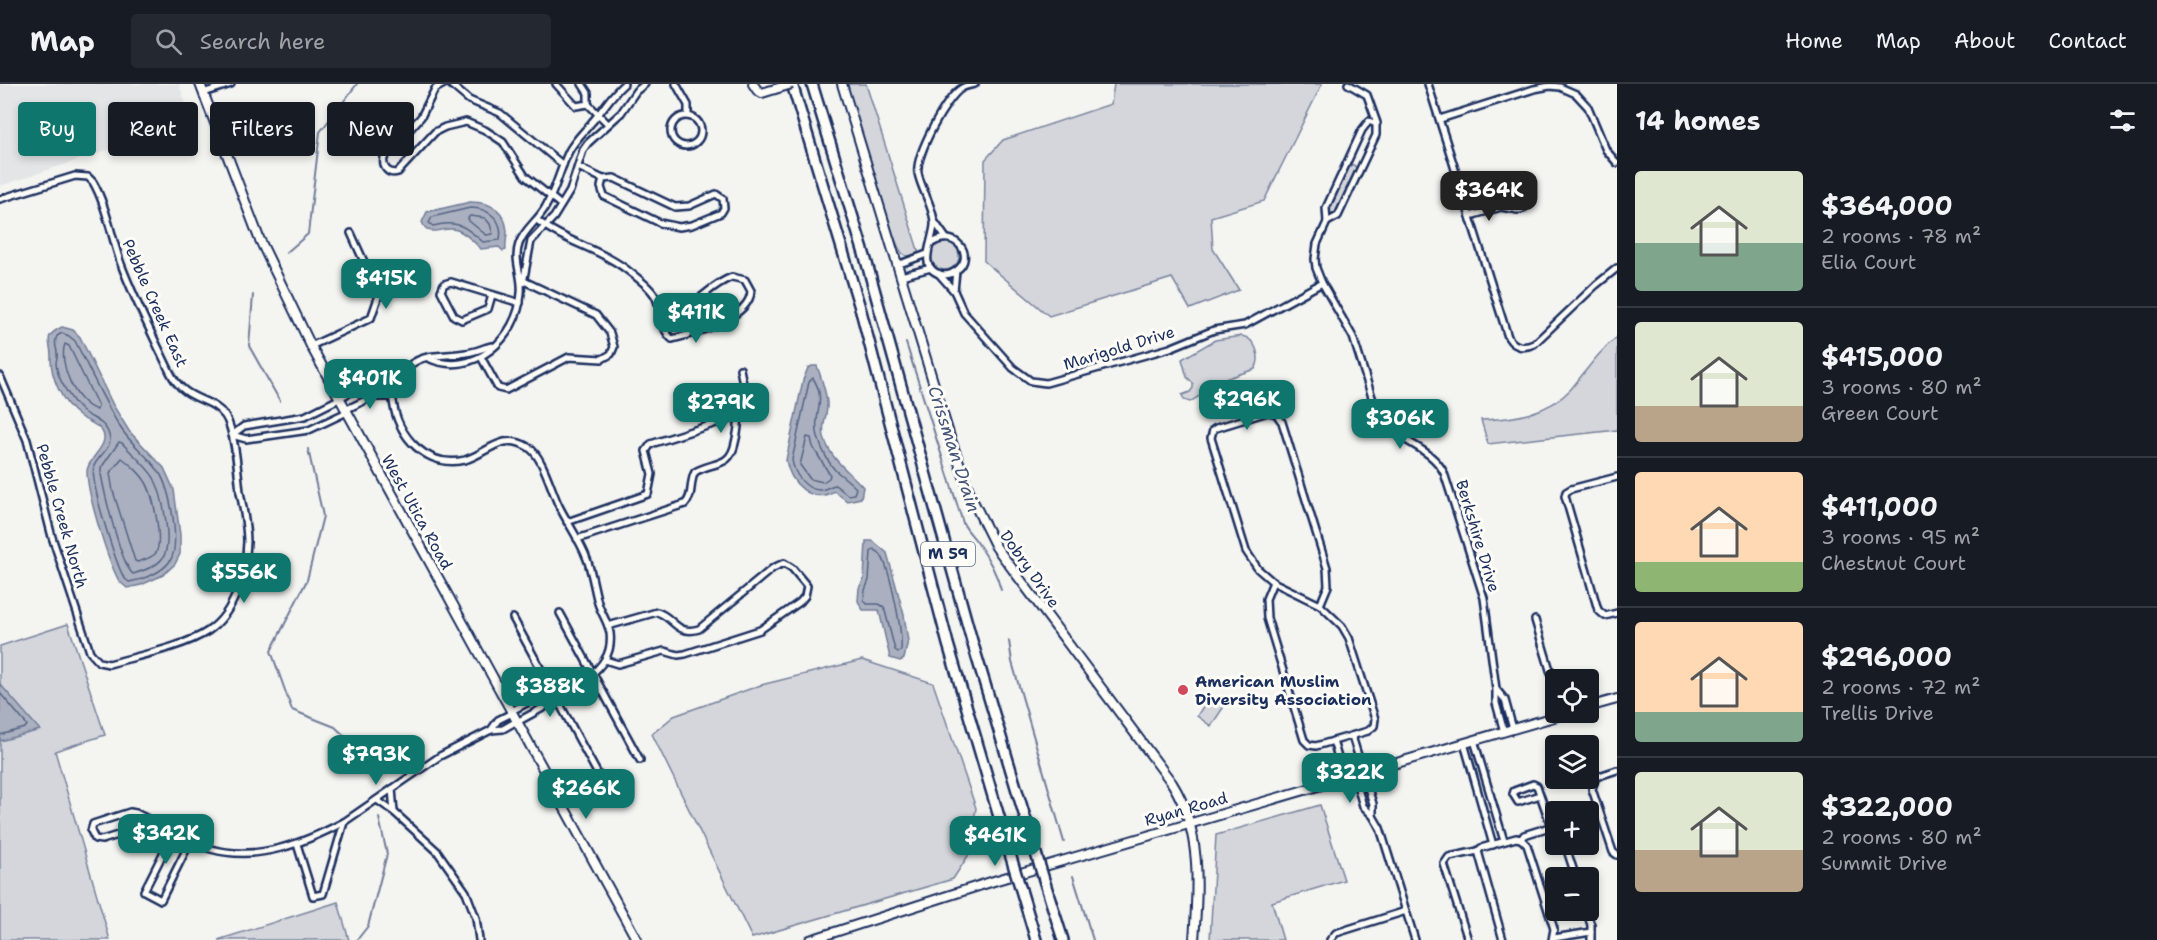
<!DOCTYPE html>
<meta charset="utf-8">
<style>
:root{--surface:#171b24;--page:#242831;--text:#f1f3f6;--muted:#9ea1a6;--line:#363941;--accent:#0f766e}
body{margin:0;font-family:"Shantell Sans",sans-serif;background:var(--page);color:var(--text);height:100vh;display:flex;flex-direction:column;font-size:22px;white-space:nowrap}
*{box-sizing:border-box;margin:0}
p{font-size:20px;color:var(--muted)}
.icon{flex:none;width:33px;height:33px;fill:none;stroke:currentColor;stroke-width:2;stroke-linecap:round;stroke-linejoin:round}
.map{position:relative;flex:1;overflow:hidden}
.side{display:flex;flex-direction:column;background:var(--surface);width:540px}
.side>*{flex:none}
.top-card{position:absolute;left:18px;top:18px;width:570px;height:54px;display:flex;gap:12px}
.buttons{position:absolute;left:1545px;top:585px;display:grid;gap:12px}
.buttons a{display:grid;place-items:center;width:54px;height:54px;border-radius:6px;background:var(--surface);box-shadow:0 3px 9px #0003;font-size:30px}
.price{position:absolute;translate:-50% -51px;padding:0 14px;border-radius:12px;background:var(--accent);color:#fff;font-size:20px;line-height:39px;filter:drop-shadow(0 2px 3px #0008)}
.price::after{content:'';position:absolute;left:50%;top:36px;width:18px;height:14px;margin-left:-9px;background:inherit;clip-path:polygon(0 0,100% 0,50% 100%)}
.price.selected{background:#222;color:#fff}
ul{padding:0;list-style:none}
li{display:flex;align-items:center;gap:18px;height:150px;padding:0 18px}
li+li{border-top:2px solid var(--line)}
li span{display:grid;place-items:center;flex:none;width:168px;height:120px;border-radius:6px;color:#555}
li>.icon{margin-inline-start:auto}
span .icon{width:72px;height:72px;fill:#fffc;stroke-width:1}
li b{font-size:26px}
h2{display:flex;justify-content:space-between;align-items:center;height:72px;padding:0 18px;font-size:26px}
.chip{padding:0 21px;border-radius:6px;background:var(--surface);box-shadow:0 3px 9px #0003;font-size:21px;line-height:54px}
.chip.selected{background:var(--accent);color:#fff}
header{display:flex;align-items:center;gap:36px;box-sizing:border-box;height:84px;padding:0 30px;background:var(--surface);border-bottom:2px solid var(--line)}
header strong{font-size:28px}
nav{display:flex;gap:33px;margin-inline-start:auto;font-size:21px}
.search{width:420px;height:54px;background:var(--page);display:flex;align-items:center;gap:15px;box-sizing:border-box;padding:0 21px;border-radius:6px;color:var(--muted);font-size:22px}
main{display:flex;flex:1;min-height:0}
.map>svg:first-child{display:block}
.built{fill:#e4e5e6}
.green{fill:#d4d6db;stroke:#78829c;stroke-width:1.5}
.water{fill:#aab0bf;stroke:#717c98;stroke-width:1.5}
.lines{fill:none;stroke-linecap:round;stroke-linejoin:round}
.shore{stroke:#546385;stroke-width:1.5}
.stream{stroke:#717c98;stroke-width:2}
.street-casing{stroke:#1b2f5e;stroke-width:10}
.secondary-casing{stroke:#1b2f5e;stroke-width:12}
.highway-casing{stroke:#1b2f5e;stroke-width:14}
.street{stroke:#fdfcf7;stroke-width:5}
.secondary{stroke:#fdfcf7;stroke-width:8}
.highway{stroke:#fdfcf7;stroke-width:9}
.secondary-bridge-casing{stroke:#1b2f5e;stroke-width:12;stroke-linecap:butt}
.highway-bridge-casing{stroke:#1b2f5e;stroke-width:14;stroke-linecap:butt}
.secondary-bridge{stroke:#fdfcf7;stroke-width:8}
.highway-bridge{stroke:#fdfcf7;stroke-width:9}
.poi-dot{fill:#d1495b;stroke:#fdfcf7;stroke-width:2}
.labels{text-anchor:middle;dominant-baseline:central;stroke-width:6;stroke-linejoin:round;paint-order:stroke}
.shield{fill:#fdfcf7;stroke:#5f6c8c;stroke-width:1.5}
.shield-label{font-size:15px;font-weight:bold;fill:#1b2f5e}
.street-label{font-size:16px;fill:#1b2f5e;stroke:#fdfcf7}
.poi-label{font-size:16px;font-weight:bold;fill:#1b2f5e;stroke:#fdfcf7;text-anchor:start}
.water-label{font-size:18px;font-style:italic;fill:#46567b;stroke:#fdfcf7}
</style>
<header>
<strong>Map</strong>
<div class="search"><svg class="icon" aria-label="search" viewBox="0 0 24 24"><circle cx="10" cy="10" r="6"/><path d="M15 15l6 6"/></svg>Search here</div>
<nav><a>Home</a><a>Map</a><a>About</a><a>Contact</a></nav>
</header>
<main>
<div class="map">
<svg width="1617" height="856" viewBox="0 0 1617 856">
<rect width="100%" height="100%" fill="#f4f4f1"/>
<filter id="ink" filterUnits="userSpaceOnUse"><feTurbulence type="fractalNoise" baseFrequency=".0167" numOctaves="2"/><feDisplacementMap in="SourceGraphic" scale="12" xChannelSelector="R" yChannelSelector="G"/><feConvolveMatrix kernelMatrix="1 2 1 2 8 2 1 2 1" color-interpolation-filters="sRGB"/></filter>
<g filter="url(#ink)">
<polygon class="built" points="0,0 179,0 192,38 0,102"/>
<g class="green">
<path d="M846,0H866L918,166V169C902,180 898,162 893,150Z"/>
<polygon points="1114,0 1322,0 1264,117 1211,133 1213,165 1239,206 1190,225 1172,194 1049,232 984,177 985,76 1003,56 1111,20"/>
<polygon points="1349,81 1354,81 1357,85 1336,129 1331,130 1329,125"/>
<circle cx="945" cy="172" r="14"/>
<path d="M1242,252C1256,255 1262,274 1255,285L1213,299L1206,308L1190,318L1184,316L1182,311L1190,308L1193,304V299L1187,293L1182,275L1215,256Z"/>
<path d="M1617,253V346L1488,360L1481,336C1513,335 1548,330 1571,305C1587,286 1597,269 1617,253Z"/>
<polygon points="68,540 105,651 55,667 110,856 0,856 0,562"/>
<polygon points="862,576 933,599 976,724 968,772 953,795 752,854 652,650 674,632 761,601"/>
<polygon points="1210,611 1225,621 1211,642 1197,632"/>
<polygon points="1320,721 1344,796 1272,818 1283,856 1210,856 1216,751"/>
<polygon points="338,818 349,856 218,856"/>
</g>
<g class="water">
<path d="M470,118C489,118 505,125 507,147C507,154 505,160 506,166L503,167L499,163L481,165C474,158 466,149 457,146C443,141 429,156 422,138L427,128Z"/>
<path d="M62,243L73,246L80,253L113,321L129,347L164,384L174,406L180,451V470L175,480L163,491L141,501L127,504L119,497C108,477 87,410 87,387C88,373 111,361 102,347C97,340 86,337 79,332C62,319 50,292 51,272C51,256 42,253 62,243Z"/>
<path d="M812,282H817C821,293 826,307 827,319C828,332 820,343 825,356C832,377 849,387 863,403L861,414L847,417L834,407C811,421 790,399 786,376L803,296L808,284Z"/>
<polygon points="866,457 873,457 887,469 904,531 908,557 904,575 900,577 890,574 879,526 863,526 858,517 859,504 864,495"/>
<polygon points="0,600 40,646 0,657"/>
</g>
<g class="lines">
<g class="shore">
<path d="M470,124C489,124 504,136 500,156L483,158C465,142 458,136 433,142L429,139L432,133Z"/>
<polygon points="470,132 485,134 490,140 493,150 486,151 469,137 468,134"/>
<path d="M62,249L69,252L75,257C90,286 103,316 120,343C130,360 149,372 159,388C170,405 181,460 170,477C162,489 142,496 129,498L124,494C116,479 89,397 94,382C98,371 114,364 109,351C105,337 92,335 82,327C72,318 56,293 56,279C56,276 58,273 57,270C57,262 53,260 57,252Z"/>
<path d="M65,260L69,262L98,322L97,326C75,320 58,279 65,260Z"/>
<path d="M813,294C827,316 814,329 817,348C819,360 827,377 835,386C842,392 849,397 856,404L854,410L848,411L835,401C830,402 827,405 821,406C806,407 794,390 792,376L809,298Z"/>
<polygon points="807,353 811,354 813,363 830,391 829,394 823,398 810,395 800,381"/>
<path d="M119,358L122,359C131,369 147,382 154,394C162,409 174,461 162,475C156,483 142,487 133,490C121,481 104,407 101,390V384Z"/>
<path d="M122,374C129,379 140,389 145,397C153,408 164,460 155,470C151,474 143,476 138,478L135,477L113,407L110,389Z"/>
<path d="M874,465C876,467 880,469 881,471C890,485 903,549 901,566L898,568L895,566L884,523L879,520H867L864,516L865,506L869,496L871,468Z"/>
<polyline points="0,609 27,641 25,644 0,651"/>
</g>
<g class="stream">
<polyline points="286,169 308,150 320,48 357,0"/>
<polyline points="253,211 249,262 280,317"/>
<path d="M906,259L963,439C967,447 972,451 977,458C987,472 997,490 1001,506"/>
<polyline points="308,365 323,432 307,496 271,567 292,626 335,643 360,666 368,691"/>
<polyline points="1009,557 1012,578 1064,758"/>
<polyline points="1073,792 1093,856"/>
<polyline points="357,856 368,842 387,770 379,734"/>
</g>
<defs>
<g id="street">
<path d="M444,0L435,5L421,33L384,74C382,84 389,91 398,88L435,48L445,43L466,38L485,46L503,58L525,92L561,121"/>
<polyline points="450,0 469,16 500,29 563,81"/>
<polyline points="556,0 576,22 588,20"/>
<polyline points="582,0 588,9 588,20"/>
<polyline points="676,0 688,21 688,32"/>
<polyline points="1348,0 1367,11 1377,39"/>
<path d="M1428,0L1508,253C1514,263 1523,265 1534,260L1596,201L1617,184"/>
<polyline points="203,9 231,0"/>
<polyline points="588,20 608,40"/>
<circle cx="686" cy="47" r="15"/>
<polyline points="1440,35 1534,5 1550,2 1560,3 1576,10 1588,23 1606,66 1617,79"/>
<polygon points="1369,37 1376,40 1376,51 1338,132 1327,138 1326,124 1362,46"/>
<polyline points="578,83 603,95 614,94 675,123 689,122 716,110 723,115 724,124 721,129 692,141 679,143 660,139 604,112 601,103 603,95"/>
<circle cx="1518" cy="117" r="9"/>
<path d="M0,115L75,92L88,93L93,98C106,120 112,155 121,180C135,217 153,252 170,288C185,319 211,312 225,332C235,346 238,390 240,408C243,424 247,441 247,458C246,488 235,529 208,547C184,563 137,572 109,580L99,578L90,568L52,453L27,356L0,292"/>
<polyline points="1470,132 1501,123 1512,125"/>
<path d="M537,136C564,158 604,166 631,189C639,195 650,203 655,212C662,225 660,245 672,255C694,250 750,234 751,207L745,196L732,193C700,205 699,231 658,220"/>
<polyline points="934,137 946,154"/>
<path d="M1327,138L1317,160L1315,175L1316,184L1322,199L1353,253L1377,329C1392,358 1430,360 1444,389L1484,514L1496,605"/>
<path d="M932,159C955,144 976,172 957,186C952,190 946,192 940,190C915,183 936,153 934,137C932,120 921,105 918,89C915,72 946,13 962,4C965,2 971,1 975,0"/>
<polyline points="897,181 927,170"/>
<polyline points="939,190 954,207 964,229 1013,284 1031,297 1046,299 1170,264 1214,246 1245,241 1322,199"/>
<polyline points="901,192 931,184"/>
<polyline points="523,199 531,157 554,133 570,107 583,66 588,59 621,29 636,7 645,0"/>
<polyline points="954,207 956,187"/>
<polyline points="492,211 488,225 462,236 454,232 441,207 444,200 451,198 520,219"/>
<polyline points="311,262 371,234 379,211 351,149"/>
<path d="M492,262C483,264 475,268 466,269C447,273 425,268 409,282C399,290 391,304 393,317C397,352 427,385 465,376C487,370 502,347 528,363C543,372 551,406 559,422C568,440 580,456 587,475C592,489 594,504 598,519C601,529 608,538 610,549C611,557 610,567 605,575C598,588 576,603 562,607C556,608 550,608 544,610C533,615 522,622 511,627"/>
<polyline points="481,273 498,304 506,306 569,273 602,275 611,270 614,263 610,249 596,231 524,197"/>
<path d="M428,274C473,295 518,254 521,209C523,192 513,177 519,160C524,145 539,136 546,122C556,105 560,85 569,67C575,56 584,48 592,38C603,26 611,11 624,0"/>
<polyline points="339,314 371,298 396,299"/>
<polyline points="339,315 305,332 244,342 232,351 246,355 309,346 347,328"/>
<polyline points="345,326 372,313 393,313"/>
<polygon points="1268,328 1276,330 1282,338 1327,484 1328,502 1320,521 1342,542 1349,554 1375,635 1374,642 1368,647 1316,662 1309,661 1304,656 1267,534 1266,515 1273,498 1258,485 1246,467 1211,354 1213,346 1216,344"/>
<polyline points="739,337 745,310 740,285"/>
<polyline points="1617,393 1571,405 1566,408 1565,412 1598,526 1605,532 1617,529"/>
<path d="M567,438L648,410L652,390L646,367L651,360L732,334L738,335C739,343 737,351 735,359C730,384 714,377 695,388C689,398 694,411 685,420L577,455"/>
<polyline points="1273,498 1320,521"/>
<polyline points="560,529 640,676"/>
<polyline points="513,534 601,696"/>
<polyline points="1535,536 1556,606"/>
<path d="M605,576L618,580L664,567L678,571L685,570L760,546L800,518L805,512L807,502L792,484L784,479L773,484L699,545C676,552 674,533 657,528L608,542"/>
<polyline points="512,629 498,636 491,646 503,645 517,637"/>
<polyline points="517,638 550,620 558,613"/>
<polyline points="1504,648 1496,619 1496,605 1505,616 1513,645"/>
<polyline points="1352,652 1373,720 1373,731"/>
<polyline points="1474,656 1504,757"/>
<polyline points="1333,657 1344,694"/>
<polyline points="1464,659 1493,761"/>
<polyline points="1617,686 1596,693 1592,705 1613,768 1617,771"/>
<polyline points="1354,691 1363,722 1373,732 1380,744 1415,856"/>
<polyline points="1540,711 1518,718 1513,710 1514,707 1533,700 1537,702 1551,742"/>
<polyline points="377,716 394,728 392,705"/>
<polyline points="394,728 437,767 466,808 476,834 479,856"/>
<path d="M156,739L102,756L95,755L91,747L93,740L130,728L136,729C160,741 185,757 211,765C257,778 304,759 344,738"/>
<polyline points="174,748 144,807 161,816 191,756"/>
<polyline points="1521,755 1524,751 1556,741"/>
<polyline points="297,760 313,812 323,810 344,738 440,672 491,646"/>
<polyline points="1565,760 1576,794"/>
<polyline points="1586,826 1591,841 1591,856"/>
<polyline points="1554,854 1591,848"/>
<polyline points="1330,856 1336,849 1406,827"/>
<polyline points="1468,856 1444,780 1449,773 1478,767"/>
<polyline points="1503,856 1478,767 1481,764 1516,754 1521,755 1527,761 1554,845 1552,856"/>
</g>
<g id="secondary">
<polyline points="200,0 259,154 311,262 637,856"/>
<polyline points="753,0 757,6 762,9 775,5"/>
<path d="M842,0L950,353L972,415L996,463L1172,699C1202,747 1198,802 1194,856"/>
<polyline points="1588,623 1617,615"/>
<polyline points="810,856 997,796 1571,628"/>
</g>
<g id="highway">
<polyline points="792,0 861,227 948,560 1010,770"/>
<polyline points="812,0 866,176 972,557 1034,763"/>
<polyline points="1045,799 1063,856"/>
<polyline points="1021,806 1036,856"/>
</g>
</defs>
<use href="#street" class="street-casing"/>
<use href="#secondary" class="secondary-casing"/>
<use href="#highway" class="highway-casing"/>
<use href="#street" class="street"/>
<use href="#secondary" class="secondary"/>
<use href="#highway" class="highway"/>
<defs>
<polyline id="secondary-bridge" points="775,5 792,0"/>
<g id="highway-bridge">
<polyline points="1034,763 1045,799"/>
<polyline points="1010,770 1021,806"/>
</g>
</defs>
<use href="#secondary-bridge" class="secondary-bridge-casing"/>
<use href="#highway-bridge" class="highway-bridge-casing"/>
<use href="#secondary-bridge" class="secondary-bridge"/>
<use href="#highway-bridge" class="highway-bridge"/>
</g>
</g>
<circle class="poi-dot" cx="1183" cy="606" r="6"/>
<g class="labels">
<rect class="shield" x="921" y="458" width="54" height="24" rx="4.5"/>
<g class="shield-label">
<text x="948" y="470">M 59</text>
</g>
<g class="street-label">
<text transform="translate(155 219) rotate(66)">Pebble Creek East</text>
<text transform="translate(1119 264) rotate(-17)">Marigold Drive</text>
<text transform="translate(417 428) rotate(61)">West Utica Road</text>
<text transform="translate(62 432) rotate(74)">Pebble Creek North</text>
<text transform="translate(1478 452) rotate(73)">Berkshire Drive</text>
<text transform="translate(1030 485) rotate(55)">Dobry Drive</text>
<text transform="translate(1186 725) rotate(-16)">Ryan Road</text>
</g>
<g class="poi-label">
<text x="1195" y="597">American Muslim<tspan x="1195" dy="18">Diversity Association</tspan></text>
</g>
<g class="water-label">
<text transform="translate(954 365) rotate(72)">Crissman Drain</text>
</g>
</g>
</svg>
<div class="buttons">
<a><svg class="icon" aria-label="locate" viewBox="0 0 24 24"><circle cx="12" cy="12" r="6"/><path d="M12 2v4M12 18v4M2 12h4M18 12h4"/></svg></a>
<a><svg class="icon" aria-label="layers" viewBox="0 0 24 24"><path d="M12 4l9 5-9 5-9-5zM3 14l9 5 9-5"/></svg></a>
<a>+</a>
<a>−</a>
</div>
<b class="price selected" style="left:1489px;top:138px">$364K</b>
<b class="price" style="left:386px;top:226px">$415K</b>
<b class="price" style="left:696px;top:260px">$411K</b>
<b class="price" style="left:370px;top:326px">$401K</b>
<b class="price" style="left:1247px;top:347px">$296K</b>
<b class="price" style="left:721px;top:350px">$279K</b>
<b class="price" style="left:1400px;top:366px">$306K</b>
<b class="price" style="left:244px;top:520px">$556K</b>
<b class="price" style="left:550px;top:634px">$388K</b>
<b class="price" style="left:376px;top:702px">$793K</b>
<b class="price" style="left:1350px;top:720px">$322K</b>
<b class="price" style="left:586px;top:736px">$266K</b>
<b class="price" style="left:166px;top:781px">$342K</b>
<b class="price" style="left:995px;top:783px">$461K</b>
<div class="top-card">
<a class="chip selected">Buy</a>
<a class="chip">Rent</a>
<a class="chip">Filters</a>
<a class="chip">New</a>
</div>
</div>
<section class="side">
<h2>14 homes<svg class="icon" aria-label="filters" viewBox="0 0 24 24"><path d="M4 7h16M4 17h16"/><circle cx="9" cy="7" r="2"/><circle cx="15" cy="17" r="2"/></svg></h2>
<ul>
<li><span style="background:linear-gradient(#dfe7d0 60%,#7fa58c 0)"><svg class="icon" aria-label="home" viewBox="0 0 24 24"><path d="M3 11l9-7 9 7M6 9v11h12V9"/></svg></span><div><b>$364,000</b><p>2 rooms · 78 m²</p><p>Elia Court</p></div></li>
<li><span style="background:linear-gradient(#dfe7d0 70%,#b9a48a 0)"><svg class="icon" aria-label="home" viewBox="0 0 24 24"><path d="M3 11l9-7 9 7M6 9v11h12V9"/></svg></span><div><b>$415,000</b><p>3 rooms · 80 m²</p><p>Green Court</p></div></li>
<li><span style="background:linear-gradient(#ffd9b3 75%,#8fb573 0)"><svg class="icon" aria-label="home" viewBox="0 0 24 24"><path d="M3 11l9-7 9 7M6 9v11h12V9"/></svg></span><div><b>$411,000</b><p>3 rooms · 95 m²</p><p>Chestnut Court</p></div></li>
<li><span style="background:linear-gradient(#ffd9b3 75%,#7fa58c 0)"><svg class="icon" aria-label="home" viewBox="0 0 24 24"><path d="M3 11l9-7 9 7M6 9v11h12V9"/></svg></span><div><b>$296,000</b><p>2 rooms · 72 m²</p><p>Trellis Drive</p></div></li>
<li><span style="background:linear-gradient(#dfe7d0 65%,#b9a48a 0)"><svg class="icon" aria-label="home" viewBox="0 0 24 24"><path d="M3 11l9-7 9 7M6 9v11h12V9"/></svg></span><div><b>$322,000</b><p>2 rooms · 80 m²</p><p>Summit Drive</p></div></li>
</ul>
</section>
</main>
